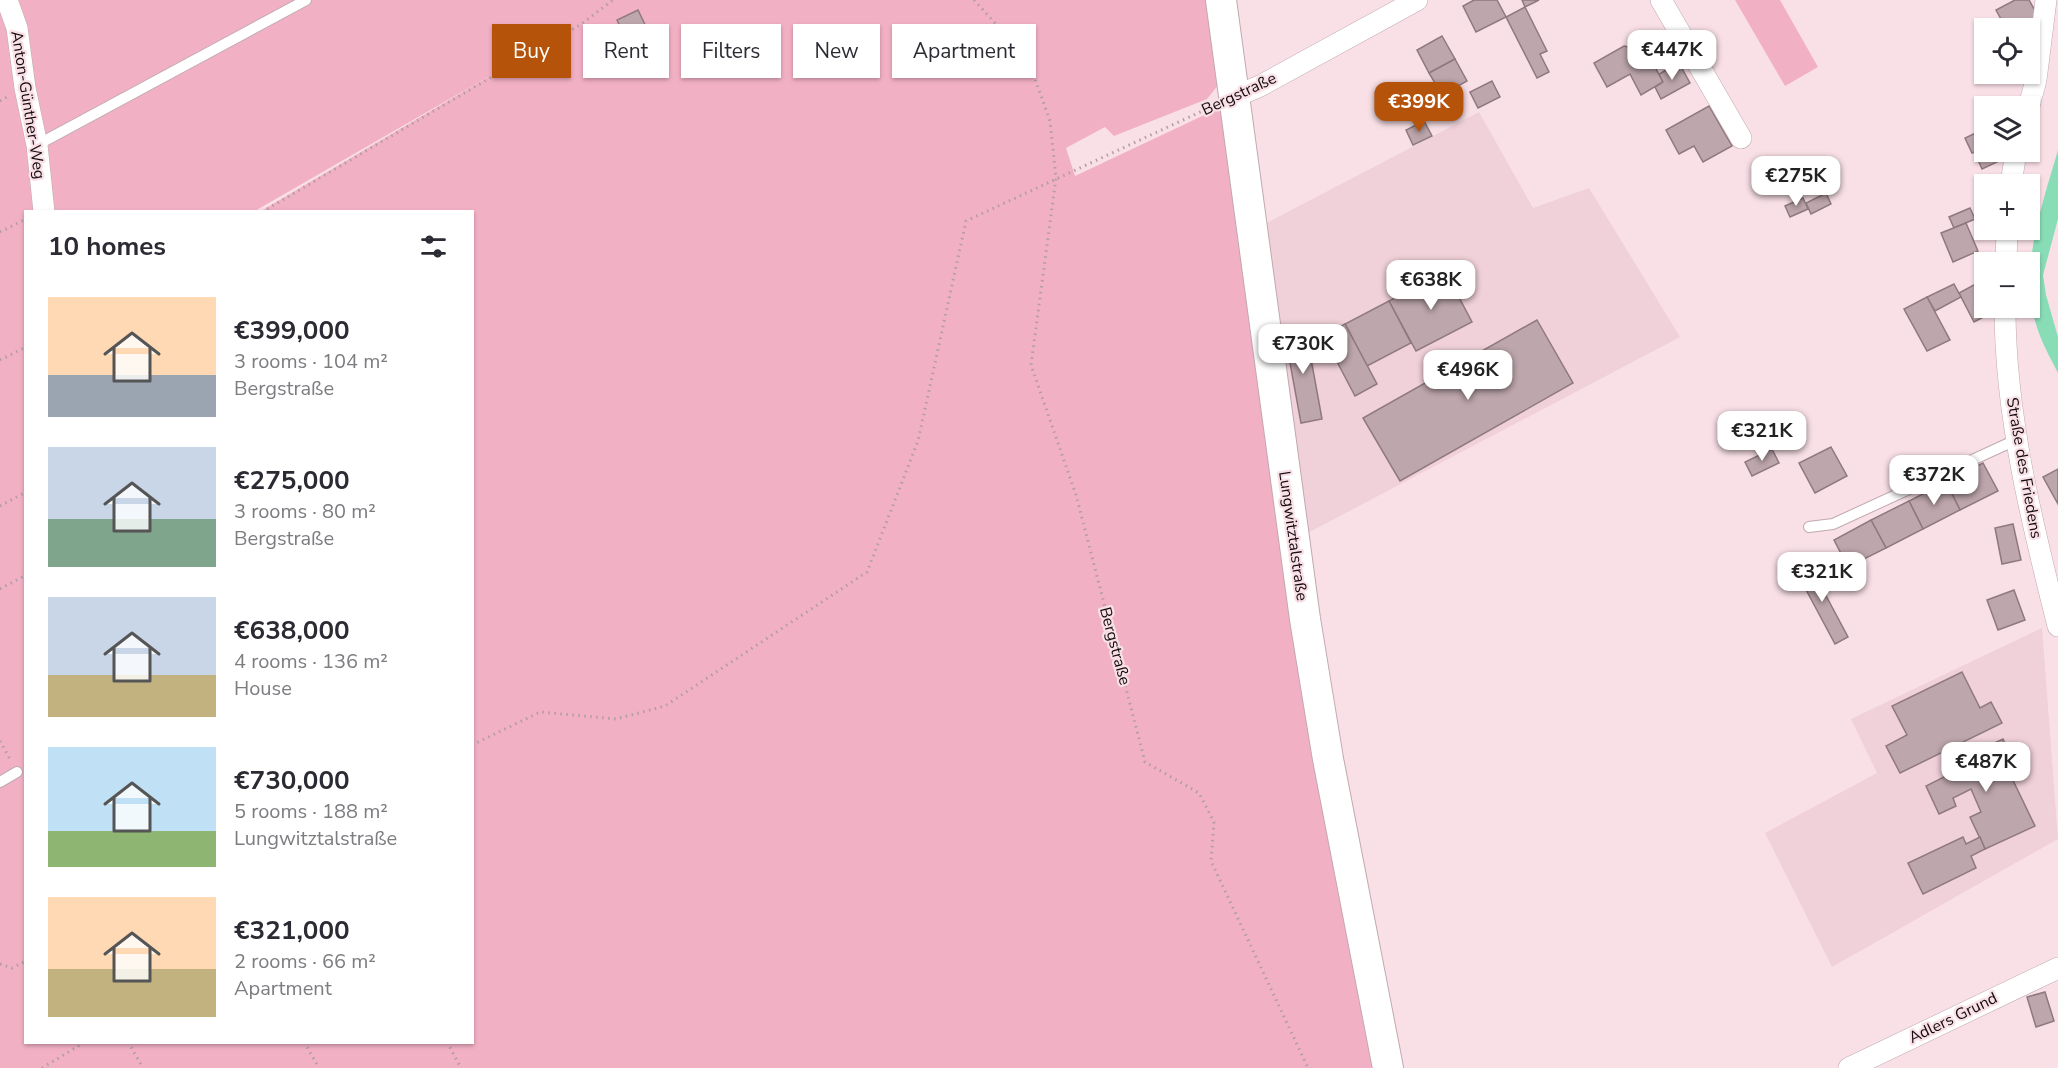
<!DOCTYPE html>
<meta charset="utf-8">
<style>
:root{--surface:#fff;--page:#f7f7f7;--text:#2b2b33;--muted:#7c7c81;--accent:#b45309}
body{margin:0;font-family:"Nunito Sans",sans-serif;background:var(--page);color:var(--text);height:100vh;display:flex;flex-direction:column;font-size:22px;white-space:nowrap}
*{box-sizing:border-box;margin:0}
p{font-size:20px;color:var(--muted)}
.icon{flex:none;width:33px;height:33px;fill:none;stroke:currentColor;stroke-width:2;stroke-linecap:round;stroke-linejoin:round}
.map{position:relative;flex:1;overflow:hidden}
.panel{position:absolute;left:24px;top:210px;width:450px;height:834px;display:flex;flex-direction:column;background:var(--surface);border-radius:0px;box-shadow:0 2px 4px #0004}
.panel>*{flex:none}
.top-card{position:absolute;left:492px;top:24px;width:570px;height:54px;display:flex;gap:12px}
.tools{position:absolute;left:1974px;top:18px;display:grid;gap:12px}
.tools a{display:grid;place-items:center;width:66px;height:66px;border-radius:0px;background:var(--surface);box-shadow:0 2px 4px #0004;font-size:30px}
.price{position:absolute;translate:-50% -51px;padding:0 14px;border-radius:12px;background:#fff;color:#222;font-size:20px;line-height:39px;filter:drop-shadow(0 2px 3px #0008)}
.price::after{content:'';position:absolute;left:50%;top:36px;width:18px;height:14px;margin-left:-9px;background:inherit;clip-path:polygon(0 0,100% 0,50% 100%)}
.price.active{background:var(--accent);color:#fff}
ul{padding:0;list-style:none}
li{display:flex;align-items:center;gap:18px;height:150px;padding:0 24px}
li span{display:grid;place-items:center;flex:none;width:168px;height:120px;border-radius:0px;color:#555}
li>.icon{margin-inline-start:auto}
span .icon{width:72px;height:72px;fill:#fffc;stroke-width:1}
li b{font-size:26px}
h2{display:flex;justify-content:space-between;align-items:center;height:72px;padding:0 24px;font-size:26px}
.tag{padding:0 21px;border-radius:0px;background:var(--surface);box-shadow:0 2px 4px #0004;font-size:21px;line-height:54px}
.tag.active{background:var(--accent);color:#fff}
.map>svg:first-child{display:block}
.built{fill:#f0d0d9}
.green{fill:#f2b0c5;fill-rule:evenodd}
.water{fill:#88ddb7}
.building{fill:#bda6ac;stroke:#8f797f;stroke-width:1.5}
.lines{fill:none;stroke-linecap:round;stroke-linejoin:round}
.service-casing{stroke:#c1a9b0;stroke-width:12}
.minor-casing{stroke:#c1a9b0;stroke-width:22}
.secondary-casing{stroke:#c1a9b0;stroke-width:32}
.path{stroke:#b19da3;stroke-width:3;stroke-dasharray:1.5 4.5;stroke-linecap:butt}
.service{stroke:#fff;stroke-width:10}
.minor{stroke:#fff;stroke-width:21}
.secondary{stroke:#fff;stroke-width:30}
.labels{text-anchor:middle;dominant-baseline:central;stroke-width:4.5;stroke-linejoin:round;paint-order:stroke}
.street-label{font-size:16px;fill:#130b0e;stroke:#f9e0e7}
</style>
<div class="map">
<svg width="2058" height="1068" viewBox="0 0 2058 1068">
<rect width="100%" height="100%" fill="#f9e0e7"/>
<g class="built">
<polygon points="1479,112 1533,208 1589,188 1680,337 1302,536 1263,225"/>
<polygon points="2042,628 2058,839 1832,967 1765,833 1877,773 1851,719"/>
</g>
<g class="green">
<path d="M0,0H1207L1219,84L1207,99L1114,136L1105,127L1066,148L1075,176L1217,109L1224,114L1376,1068H0ZM500,70L261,211L472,212V1042H26V212H253Z"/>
<polygon points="1735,0 1780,0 1818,67 1785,86"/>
</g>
<path class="water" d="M2058,150V219L2043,275L2046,295L2058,337V373C2052,361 2045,349 2040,336C2016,275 2041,209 2058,150Z"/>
<g class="building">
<polygon points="1474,0 1497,0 1506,17 1476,32 1463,6"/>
<polygon points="1522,0 1539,0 1525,7"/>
<polygon points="2015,0 2029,0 2038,16 2014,28 2006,28 1996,10"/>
<polygon points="1525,7 1547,51 1540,54 1549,72 1537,78 1506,17"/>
<polygon points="638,10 650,35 629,45 617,20"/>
<polygon points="1442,36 1455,59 1429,73 1417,50"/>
<polygon points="1624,46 1647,52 1663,82 1641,95 1630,74 1607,87 1594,63"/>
<polygon points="1455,59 1467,81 1442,95 1429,73"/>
<polygon points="1679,63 1690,83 1661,99 1655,87 1663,82 1659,74"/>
<polygon points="1492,81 1500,97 1478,108 1470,92"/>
<polygon points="1709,106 1732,146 1703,162 1694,146 1679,154 1666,130"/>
<polygon points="1424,121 1432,136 1413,145 1406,130"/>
<polygon points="1984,129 1984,152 1996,152 1984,157 1980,150 1972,153 1965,138"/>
<polygon points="1992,153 1997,162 1982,169 1978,160"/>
<polygon points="1826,193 1831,204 1811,214 1806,203"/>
<polygon points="1803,198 1808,209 1790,217 1785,206"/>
<polygon points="1970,208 1975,219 1954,228 1949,217"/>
<polygon points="1966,223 1978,251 1953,262 1941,233"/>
<polygon points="1445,271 1472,322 1416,351 1389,301"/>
<polygon points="1983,280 1984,308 1999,309 1974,322 1959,293"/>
<polygon points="1954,284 1961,297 1935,311 1927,297"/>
<polygon points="1927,297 1950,340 1927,351 1904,309"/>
<polygon points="1389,301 1411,343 1367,366 1345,324"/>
<polygon points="1537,320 1573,383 1400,481 1363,418"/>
<polygon points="1345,324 1377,384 1355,396 1323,335"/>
<polygon points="1305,326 1322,419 1301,423 1284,330"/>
<polygon points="1831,447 1847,476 1815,493 1799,463"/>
<polygon points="1772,449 1779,463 1752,476 1745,462"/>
<polygon points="1983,463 1998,491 1960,510 1946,482"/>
<polygon points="2058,469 2058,504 2043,477"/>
<polygon points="1946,482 1960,510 1923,529 1909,501"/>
<polygon points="1909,501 1923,529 1886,548 1871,520"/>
<polygon points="1871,520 1886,548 1848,567 1834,540"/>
<polygon points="2013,524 2021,560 2002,564 1995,528"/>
<polygon points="1808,562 1848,637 1835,644 1795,569"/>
<polygon points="2014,590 2025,620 1998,630 1987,600"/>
<polygon points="1962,672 1980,708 1991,702 2002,723 1900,773 1886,746 1907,735 1892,706"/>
<polygon points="2003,739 2017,768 2009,772 2035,826 1985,849 1970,817 1981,812 1971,789 1953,798 1956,806 1939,814 1926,786 1950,774 1946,765"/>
<polygon points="1963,837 1966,844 1980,837 1985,849 1971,856 1976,868 1923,894 1908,863"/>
<polygon points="2045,992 2054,1021 2036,1027 2027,997"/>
</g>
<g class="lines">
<defs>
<g id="service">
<polyline points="37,145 306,0"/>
<polyline points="1809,527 1833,524 2018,439"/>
<polyline points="0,782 17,772"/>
</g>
<g id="minor">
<polyline points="7,0 17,28 25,88 37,145 44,212"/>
<polyline points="1661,0 1741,138"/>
<polyline points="1234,97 1260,86 1417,0"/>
<polyline points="2029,106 2036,80 2046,0"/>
<polyline points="2011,184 2016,152"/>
<polyline points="2006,262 2007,230"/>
<path d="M2005,308C2005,415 2032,523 2058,626"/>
<polyline points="1849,1068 2058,968"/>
</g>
<polyline id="secondary" points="1221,0 1305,619 1328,759 1388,1068"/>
</defs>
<use href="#service" class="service-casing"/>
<use href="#minor" class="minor-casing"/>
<use href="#secondary" class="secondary-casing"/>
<g class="path">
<polyline points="974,0 1028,59 1050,121 1056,178 1031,365 1076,495 1145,762 1199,793 1214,822 1211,861 1308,1068"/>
<polyline points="0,101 7,97"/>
<polyline points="262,212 580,25 613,0"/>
<polyline points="0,232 26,219"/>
<polyline points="0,360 26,347"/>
<polyline points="0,506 26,492"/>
<polyline points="0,589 26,575"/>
<polyline points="0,741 11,761"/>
<polyline points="472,745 540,712 616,719 665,706 867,572 918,441 966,221 1213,106"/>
<polyline points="0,964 12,968 26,961"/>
<polyline points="128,1042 143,1068"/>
<polyline points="304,1042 319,1068"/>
<polyline points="447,1042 461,1068"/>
<polyline points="42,1068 85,1042"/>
</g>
<use href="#service" class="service"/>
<use href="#minor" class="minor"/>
<use href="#secondary" class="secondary"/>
</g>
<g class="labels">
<g class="street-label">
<text transform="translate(1239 94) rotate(-25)">Bergstraße</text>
<text transform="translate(28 105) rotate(81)">Anton-Günther-Weg</text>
<text transform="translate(2024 468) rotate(80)">Straße des Friedens</text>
<text transform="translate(1293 536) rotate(82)">Lungwitztalstraße</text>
<text transform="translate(1115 646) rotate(75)">Bergstraße</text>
<text transform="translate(1953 1018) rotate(-26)">Adlers Grund</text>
</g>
</g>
</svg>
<div class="tools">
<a><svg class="icon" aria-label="locate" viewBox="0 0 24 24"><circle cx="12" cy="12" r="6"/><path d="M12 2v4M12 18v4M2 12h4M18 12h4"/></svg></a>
<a><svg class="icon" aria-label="layers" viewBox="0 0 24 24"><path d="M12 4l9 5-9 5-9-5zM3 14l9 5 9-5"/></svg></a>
<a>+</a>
<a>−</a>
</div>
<b class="price" style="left:1672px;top:81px">€447K</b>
<b class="price active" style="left:1419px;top:133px">€399K</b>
<b class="price" style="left:1796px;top:207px">€275K</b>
<b class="price" style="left:1431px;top:311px">€638K</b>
<b class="price" style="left:1303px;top:375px">€730K</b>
<b class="price" style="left:1468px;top:401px">€496K</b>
<b class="price" style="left:1762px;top:462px">€321K</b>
<b class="price" style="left:1934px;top:506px">€372K</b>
<b class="price" style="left:1822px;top:603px">€321K</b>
<b class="price" style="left:1986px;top:793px">€487K</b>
<div class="top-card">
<a class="tag active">Buy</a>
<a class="tag">Rent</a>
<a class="tag">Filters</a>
<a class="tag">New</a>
<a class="tag">Apartment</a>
</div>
<section class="panel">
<h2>10 homes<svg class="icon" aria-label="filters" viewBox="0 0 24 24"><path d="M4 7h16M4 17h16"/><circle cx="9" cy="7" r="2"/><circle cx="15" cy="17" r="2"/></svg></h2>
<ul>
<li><span style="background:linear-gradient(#ffd9b3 65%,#9aa5b1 0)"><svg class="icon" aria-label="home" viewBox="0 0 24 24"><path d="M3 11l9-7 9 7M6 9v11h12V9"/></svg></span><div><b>€399,000</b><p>3 rooms · 104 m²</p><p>Bergstraße</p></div></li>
<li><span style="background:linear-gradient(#c9d6e8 60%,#7fa58c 0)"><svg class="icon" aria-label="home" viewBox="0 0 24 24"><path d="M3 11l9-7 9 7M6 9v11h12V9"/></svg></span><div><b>€275,000</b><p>3 rooms · 80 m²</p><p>Bergstraße</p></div></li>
<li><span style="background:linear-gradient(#c9d6e8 65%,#c2b280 0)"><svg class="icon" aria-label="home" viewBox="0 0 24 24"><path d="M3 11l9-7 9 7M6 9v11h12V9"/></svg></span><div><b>€638,000</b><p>4 rooms · 136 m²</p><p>House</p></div></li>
<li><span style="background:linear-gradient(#bfe0f5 70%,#8fb573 0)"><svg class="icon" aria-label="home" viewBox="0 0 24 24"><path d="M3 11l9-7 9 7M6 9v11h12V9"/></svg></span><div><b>€730,000</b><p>5 rooms · 188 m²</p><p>Lungwitztalstraße</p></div></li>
<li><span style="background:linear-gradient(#ffd9b3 60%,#c2b280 0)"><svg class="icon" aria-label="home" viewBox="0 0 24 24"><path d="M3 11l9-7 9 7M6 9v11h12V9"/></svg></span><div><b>€321,000</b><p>2 rooms · 66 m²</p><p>Apartment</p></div></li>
</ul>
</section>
</div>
